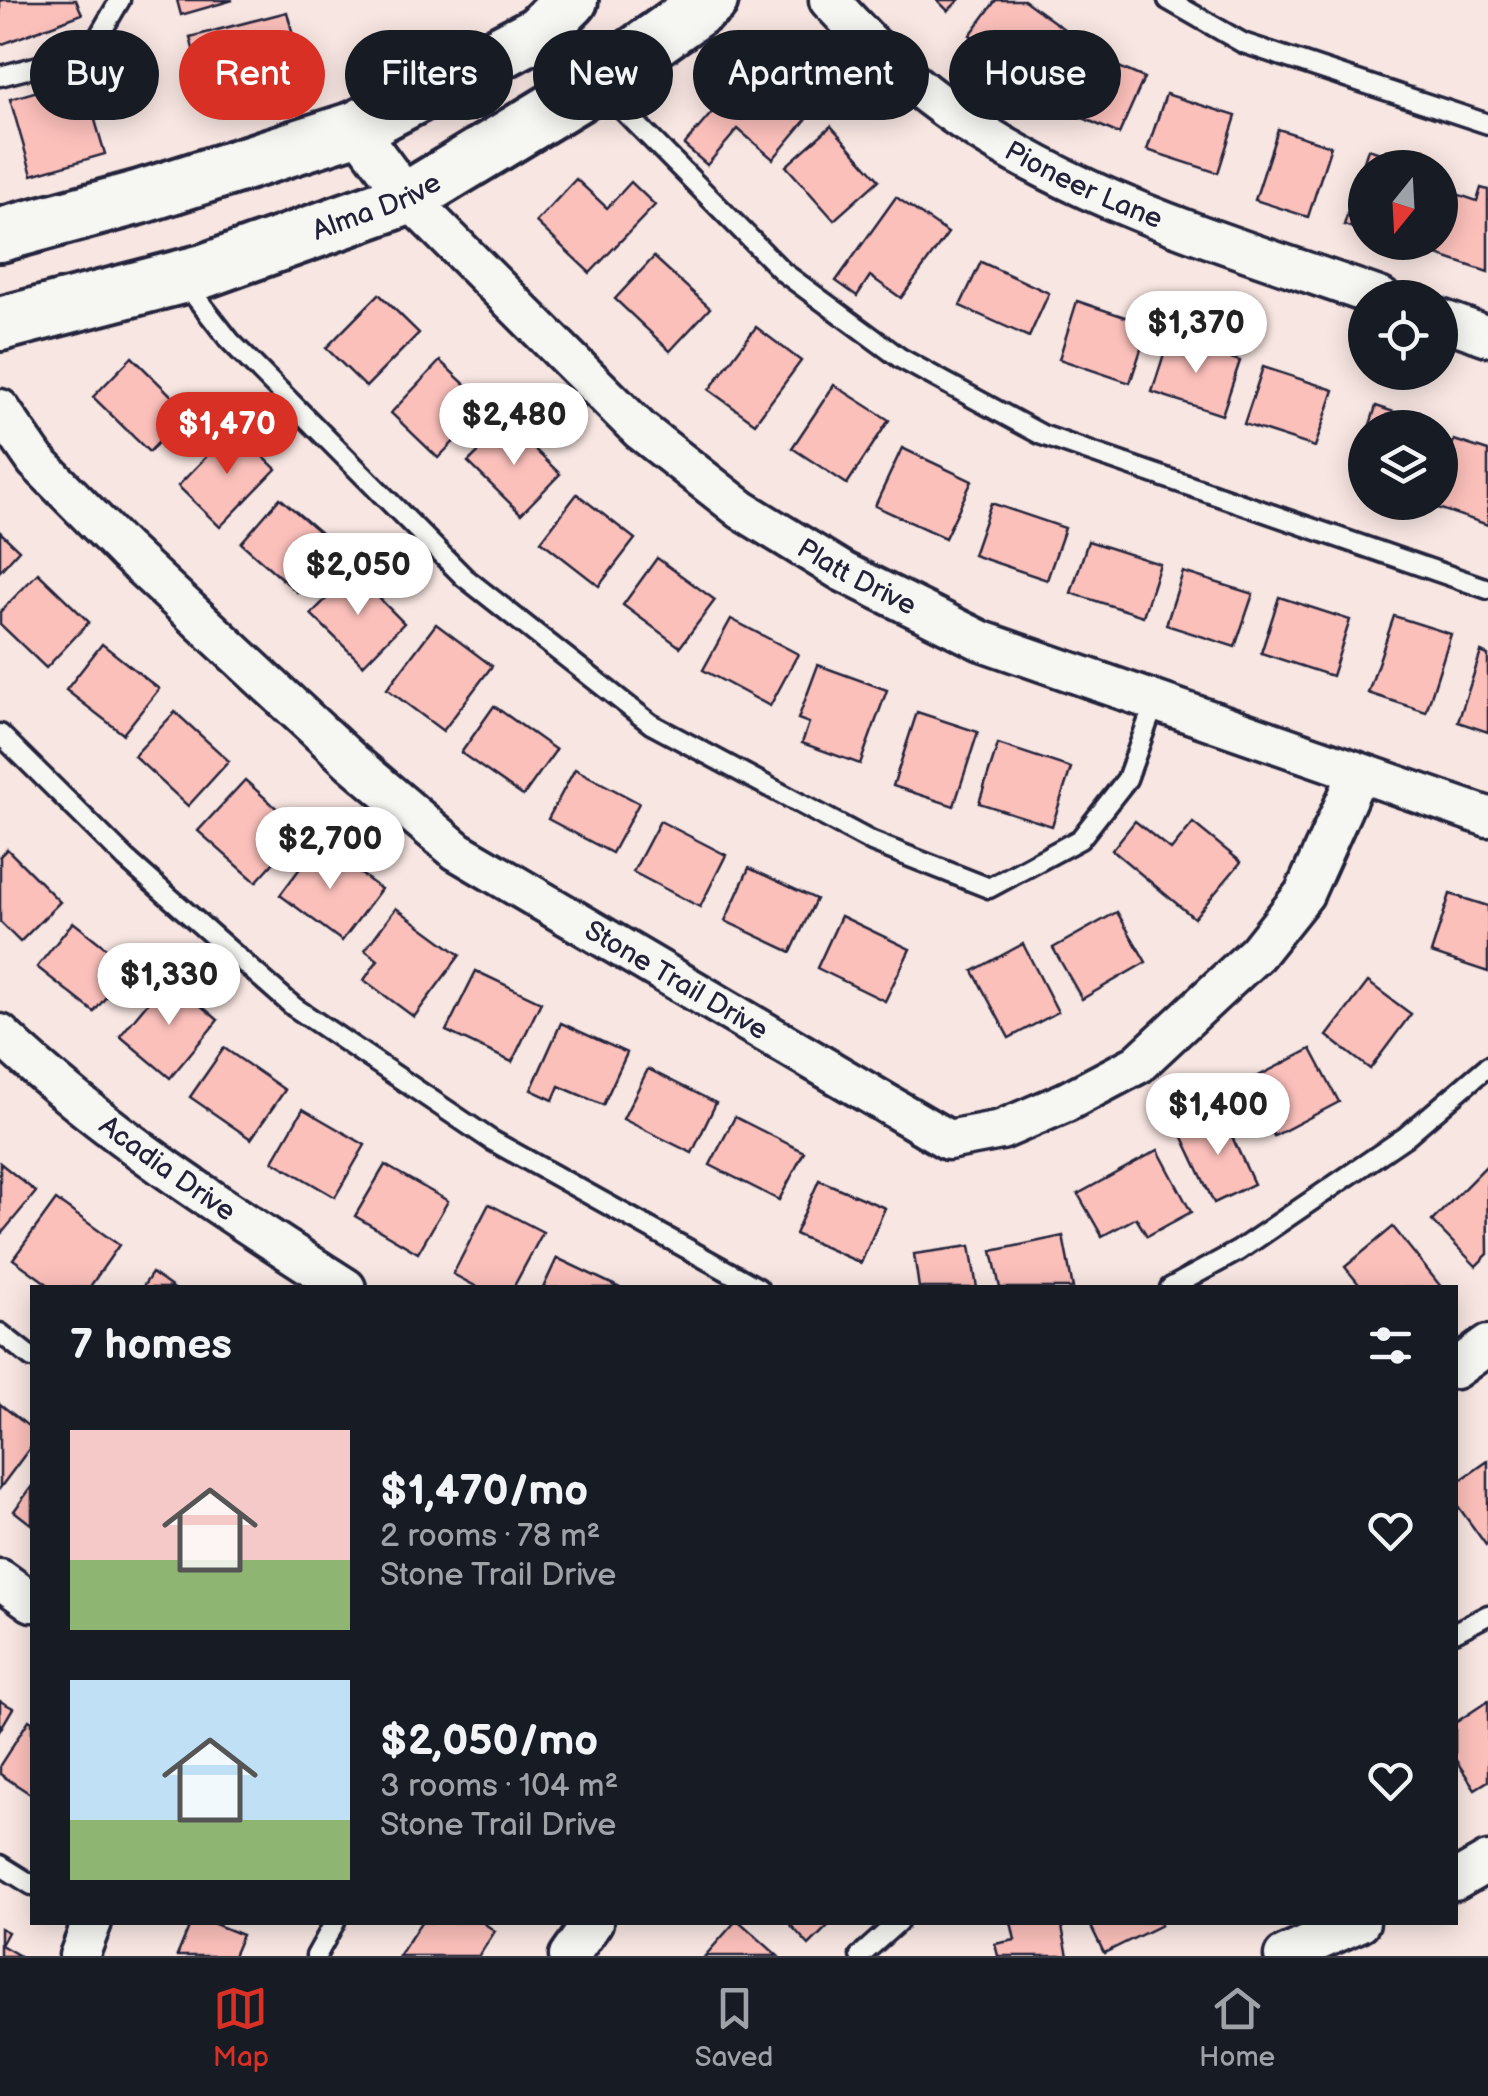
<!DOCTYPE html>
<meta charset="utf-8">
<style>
:root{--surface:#171b24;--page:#242831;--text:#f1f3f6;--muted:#9ea1a6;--line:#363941;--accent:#d93025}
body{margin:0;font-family:"Balsamiq Sans",sans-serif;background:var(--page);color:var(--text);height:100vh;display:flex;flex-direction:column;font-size:38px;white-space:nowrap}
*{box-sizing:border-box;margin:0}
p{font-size:32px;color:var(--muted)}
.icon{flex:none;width:55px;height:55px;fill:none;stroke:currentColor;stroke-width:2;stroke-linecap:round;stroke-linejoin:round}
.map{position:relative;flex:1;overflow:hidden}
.panel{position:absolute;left:30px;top:1285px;width:1428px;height:640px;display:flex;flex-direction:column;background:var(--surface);border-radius:0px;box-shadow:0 5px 25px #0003}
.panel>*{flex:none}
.hud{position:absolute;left:30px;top:30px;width:1430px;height:90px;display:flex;gap:20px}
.needle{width:65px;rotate:198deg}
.buttons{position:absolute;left:1348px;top:150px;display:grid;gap:20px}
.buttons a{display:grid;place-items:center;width:110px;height:110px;border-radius:50%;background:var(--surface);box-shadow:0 5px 25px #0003;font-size:50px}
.price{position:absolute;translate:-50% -85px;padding:0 22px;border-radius:35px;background:#fff;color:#222;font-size:32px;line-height:65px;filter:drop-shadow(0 2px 5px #0008)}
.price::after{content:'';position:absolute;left:50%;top:60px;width:30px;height:22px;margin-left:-15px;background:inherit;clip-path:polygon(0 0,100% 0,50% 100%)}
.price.current{background:var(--accent);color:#fff}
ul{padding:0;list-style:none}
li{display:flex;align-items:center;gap:30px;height:250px;padding:0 40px}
li span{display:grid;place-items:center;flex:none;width:280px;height:200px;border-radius:0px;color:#555}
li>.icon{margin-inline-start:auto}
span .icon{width:120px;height:120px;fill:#fffc;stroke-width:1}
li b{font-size:42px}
h2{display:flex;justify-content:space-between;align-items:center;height:120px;padding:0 40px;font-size:42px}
.tag{padding:0 35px;border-radius:45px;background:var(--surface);box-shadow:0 5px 25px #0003;font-size:35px;line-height:90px}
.tag.current{background:var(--accent);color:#fff}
.tab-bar{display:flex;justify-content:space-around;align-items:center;height:140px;border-top:2px solid var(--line);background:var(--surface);font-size:28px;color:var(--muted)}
.tab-bar a{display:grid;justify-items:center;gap:5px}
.tab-bar .current{color:var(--accent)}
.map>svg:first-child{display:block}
.building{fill:#fcc0bb;stroke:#22223b;stroke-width:2.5}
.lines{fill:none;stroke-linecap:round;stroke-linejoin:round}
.service-casing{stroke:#22223b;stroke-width:25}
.minor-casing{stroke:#22223b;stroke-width:45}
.secondary-casing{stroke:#22223b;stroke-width:60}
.service{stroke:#f6f6f2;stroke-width:18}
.minor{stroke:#f6f6f2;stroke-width:38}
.secondary{stroke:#f6f6f2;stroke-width:52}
.labels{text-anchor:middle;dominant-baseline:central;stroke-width:8;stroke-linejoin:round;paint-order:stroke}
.street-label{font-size:28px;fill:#22223b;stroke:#f6f6f2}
</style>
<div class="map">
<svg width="1488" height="1956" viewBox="0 0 1488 1956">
<rect width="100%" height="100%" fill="#f8e6e2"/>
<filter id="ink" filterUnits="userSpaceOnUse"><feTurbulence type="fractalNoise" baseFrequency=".01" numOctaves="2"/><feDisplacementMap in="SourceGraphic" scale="20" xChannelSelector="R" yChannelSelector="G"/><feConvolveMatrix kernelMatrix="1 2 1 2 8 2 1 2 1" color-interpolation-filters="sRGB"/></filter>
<g filter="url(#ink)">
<g class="building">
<polygon points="0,0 76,0 82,14 0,45"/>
<polygon points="177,0 233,0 181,15"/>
<polygon points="937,0 959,0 948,11"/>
<polygon points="996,0 1024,0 1064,29 1030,77 970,35"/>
<polygon points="287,12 299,58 286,61 292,86 208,108 190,37"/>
<polygon points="1078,49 1144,78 1119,134 1054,105"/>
<polygon points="756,61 814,110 773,159 738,129 707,165 684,145"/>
<polygon points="96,74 109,116 95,120 105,154 32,175 10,99"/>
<polygon points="1166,94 1236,116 1218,173 1147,150"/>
<polygon points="831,126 879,180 834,220 786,166"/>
<polygon points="1278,129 1331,146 1308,217 1255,200"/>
<polygon points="1368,149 1426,168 1365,168 1365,232 1344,225"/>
<polygon points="576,179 607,208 631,182 655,205 590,273 536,222"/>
<polygon points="1481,188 1488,190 1488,272 1425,251 1428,242 1440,242 1440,204 1445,190 1477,201"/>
<polygon points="896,197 948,233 901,298 870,276 857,296 836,281"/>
<polygon points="654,257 710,308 670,351 615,299"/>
<polygon points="981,262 1049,293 1029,337 960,306"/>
<polygon points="379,294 419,333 366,387 326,348"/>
<polygon points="1077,301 1149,325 1130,383 1059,359"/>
<polygon points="756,327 801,361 755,423 709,390"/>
<polygon points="1169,338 1240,361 1222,415 1152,392"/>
<polygon points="132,357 188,412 149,452 93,397"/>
<polygon points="440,361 488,406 438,458 391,413"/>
<polygon points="1263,367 1334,390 1315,447 1244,424"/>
<polygon points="834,385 889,420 847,484 792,448"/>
<polygon points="1376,406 1427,423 1426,428 1369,428"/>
<polygon points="508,423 560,474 521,514 468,462"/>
<polygon points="234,428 276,469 220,527 178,486"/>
<polygon points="1365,440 1365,485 1352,480"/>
<polygon points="1454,440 1488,451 1488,525 1432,506 1433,502 1440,502 1440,482"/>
<polygon points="902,448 972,481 945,538 875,506"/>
<polygon points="577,494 635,539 599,586 541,541"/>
<polygon points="280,498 336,546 297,592 241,543"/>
<polygon points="991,503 1065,528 1047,580 973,555"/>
<polygon points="0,532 19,550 0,571"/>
<polygon points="1088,541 1160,564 1143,616 1071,593"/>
<polygon points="657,558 715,600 680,647 623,605"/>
<polygon points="353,572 404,623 363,665 311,614"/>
<polygon points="1183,572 1253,594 1235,647 1166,625"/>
<polygon points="38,573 89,622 46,668 0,624 0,612"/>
<polygon points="1279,597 1350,620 1332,676 1261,653"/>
<polygon points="1394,616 1451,634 1426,712 1368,693"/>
<polygon points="731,619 798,654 770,706 703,670"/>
<polygon points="436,624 492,666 443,731 387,689"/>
<polygon points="102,644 159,689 123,734 66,690"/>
<polygon points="1481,652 1488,655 1488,732 1458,722"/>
<polygon points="818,665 887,690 860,764 802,743 809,723 798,719"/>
<polygon points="494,706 556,750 523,796 461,753"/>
<polygon points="175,712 229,761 188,806 134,756"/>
<polygon points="917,712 978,732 954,806 893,786"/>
<polygon points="998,744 1071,768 1052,826 979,803"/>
<polygon points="575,769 639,803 612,853 548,819"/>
<polygon points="245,780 302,831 256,882 198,831"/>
<polygon points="660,821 726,855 700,907 633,872"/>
<polygon points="1135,821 1171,850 1193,823 1241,862 1194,918 1112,850"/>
<polygon points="319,843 381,889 342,941 280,895"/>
<polygon points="7,849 60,902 20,942 0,922 0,856"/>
<polygon points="749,868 816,899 791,952 725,921"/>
<polygon points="1450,894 1488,906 1488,972 1431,953"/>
<polygon points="396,908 460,955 414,1017 364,980 378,960 365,950"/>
<polygon points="1117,912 1146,962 1082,999 1053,948"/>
<polygon points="841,916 910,949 885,1001 817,968"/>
<polygon points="73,922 130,967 94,1012 37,967"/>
<polygon points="1023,944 1058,1012 1009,1038 973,971"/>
<polygon points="476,971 541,1002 512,1062 446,1031"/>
<polygon points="168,978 218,1020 170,1078 120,1036"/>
<polygon points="1368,982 1411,1014 1370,1069 1327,1036"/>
<polygon points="561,1023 627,1053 603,1105 559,1086 553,1100 531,1090"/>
<polygon points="224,1048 285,1090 251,1139 190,1097"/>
<polygon points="1311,1049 1339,1102 1274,1136 1245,1083"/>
<polygon points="648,1069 716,1103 692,1153 623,1119"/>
<polygon points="303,1109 365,1145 335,1197 273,1161"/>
<polygon points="1221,1113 1254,1184 1214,1203 1181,1133"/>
<polygon points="735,1117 804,1152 779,1200 710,1165"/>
<polygon points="1158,1150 1191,1212 1147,1236 1136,1218 1102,1236 1078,1194"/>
<polygon points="0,1163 36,1192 2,1233 0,1232"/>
<polygon points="385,1165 448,1201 418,1253 355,1216"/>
<polygon points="1487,1165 1488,1254 1476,1266 1432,1221"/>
<polygon points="819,1180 885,1208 861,1263 795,1234"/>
<polygon points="56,1200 119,1245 89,1288 53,1288 13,1259"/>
<polygon points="489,1204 543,1232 513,1288 479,1288 453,1274"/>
<polygon points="1393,1227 1442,1288 1362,1288 1345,1267"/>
<polygon points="1063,1236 1073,1288 1000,1288 992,1251"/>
<polygon points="970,1246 977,1288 919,1288 914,1254"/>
<polygon points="557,1258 620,1288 543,1288"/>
<polygon points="152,1273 173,1288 142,1288"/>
<polygon points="0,1404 32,1429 32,1445 0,1488"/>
<polygon points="1488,1461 1488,1543 1486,1545 1455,1502 1455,1484"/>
<polygon points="32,1486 32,1525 14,1511"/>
<polygon points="0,1701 13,1708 0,1730"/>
<polygon points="1488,1701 1488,1781 1475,1789 1455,1759 1455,1723"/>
<polygon points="29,1720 32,1722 32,1795 0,1774 0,1765"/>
<polygon points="191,1922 210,1922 242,1935 233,1956 177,1956"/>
<polygon points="421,1922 482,1922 495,1931 479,1956 399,1956"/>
<polygon points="735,1922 740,1922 778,1956 705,1956"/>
<polygon points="788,1922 832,1922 809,1945"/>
<polygon points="1011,1922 1061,1922 1068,1956 998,1956 995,1944 1015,1940"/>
<polygon points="1089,1922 1159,1922 1161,1925 1104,1953"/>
<polygon points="0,1928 8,1932 1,1945 20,1956 0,1956"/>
</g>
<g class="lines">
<defs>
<g id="service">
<polyline points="1168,0 1243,43 1488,124"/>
<polyline points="0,76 89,53 120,0"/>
<polyline points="600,87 783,272 900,358 1042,435 1488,589"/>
<polyline points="183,281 230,341 464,577 651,724 872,842 989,888 1080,839 1127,779 1155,702"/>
<polyline points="0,734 126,859 294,1007 491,1140 758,1288"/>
<polyline points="1170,1288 1238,1251 1405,1137 1488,1066"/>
<polyline points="0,1333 32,1358"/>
<polyline points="1455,1632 1488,1615"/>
<polyline points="0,1865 32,1885"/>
<polyline points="316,1956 335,1922"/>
<polyline points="860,1956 898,1922"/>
</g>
<g id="minor">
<path id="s1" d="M829,0C852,24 874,49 899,71C1032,190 1216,239 1381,298"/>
<path id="s2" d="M356,128L408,198L640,430L742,510L843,572L982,641L1488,817"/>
<polyline points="1440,319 1488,336"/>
<path id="s3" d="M0,409L36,461L125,551L352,762L457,851L948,1140L1001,1130L1066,1102L1138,1064L1257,953L1304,894L1358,774"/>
<path id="s4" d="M0,1034C104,1133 226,1211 346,1288"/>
<polyline points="1455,1369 1488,1345"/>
<polyline points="0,1579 32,1602"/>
<polyline points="1455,1881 1488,1862"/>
<polyline points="79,1956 92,1922"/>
<polyline points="569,1956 593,1922"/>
<polyline points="1284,1956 1360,1922"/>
</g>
<g id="secondary">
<polyline points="0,235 140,197 356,128 539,32 571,0"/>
<path id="s5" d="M0,324L204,271L408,198L578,95L711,0"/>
</g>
</defs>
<use href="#service" class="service-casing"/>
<use href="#minor" class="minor-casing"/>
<use href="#secondary" class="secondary-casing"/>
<use href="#service" class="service"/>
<use href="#minor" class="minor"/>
<use href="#secondary" class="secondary"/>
</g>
</g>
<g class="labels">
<g class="street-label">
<text stroke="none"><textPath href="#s1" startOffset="318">Pioneer Lane</textPath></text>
<text stroke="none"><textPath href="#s5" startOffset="395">Alma Drive</textPath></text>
<text stroke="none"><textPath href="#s2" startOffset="678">Platt Drive</textPath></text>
<text stroke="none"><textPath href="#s3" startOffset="892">Stone Trail Drive</textPath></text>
<text stroke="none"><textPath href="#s4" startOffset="215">Acadia Drive</textPath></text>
</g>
</g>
</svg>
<div class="buttons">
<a><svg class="needle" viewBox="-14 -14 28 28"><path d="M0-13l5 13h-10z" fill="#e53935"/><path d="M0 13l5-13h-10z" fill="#9ea1a6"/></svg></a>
<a><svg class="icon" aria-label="locate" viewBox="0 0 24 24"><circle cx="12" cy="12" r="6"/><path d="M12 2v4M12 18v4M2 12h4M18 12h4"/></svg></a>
<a><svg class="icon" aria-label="layers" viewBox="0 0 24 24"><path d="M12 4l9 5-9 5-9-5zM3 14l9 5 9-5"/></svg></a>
</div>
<b class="price" style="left:1196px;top:376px">$1,370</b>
<b class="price" style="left:514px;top:468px">$2,480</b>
<b class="price current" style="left:227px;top:477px">$1,470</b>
<b class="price" style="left:358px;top:618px">$2,050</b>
<b class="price" style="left:330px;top:892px">$2,700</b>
<b class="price" style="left:169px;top:1028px">$1,330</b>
<b class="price" style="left:1218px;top:1158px">$1,400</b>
<div class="hud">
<a class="tag">Buy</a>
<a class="tag current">Rent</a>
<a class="tag">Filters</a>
<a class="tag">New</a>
<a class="tag">Apartment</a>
<a class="tag">House</a>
</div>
<section class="panel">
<h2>7 homes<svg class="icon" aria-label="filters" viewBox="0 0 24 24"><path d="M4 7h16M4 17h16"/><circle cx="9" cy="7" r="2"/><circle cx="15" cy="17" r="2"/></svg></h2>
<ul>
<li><span style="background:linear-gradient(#f6c9c9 65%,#8fb573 0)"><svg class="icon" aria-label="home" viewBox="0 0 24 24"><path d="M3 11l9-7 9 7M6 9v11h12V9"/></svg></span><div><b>$1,470/mo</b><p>2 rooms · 78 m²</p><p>Stone Trail Drive</p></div><svg class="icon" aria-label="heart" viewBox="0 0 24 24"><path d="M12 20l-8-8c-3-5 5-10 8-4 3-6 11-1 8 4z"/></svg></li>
<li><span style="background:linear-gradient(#bfe0f5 70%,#8fb573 0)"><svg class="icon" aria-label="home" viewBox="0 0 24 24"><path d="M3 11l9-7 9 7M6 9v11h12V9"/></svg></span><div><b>$2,050/mo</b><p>3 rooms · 104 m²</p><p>Stone Trail Drive</p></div><svg class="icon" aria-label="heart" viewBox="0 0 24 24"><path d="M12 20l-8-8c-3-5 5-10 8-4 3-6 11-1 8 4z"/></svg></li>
</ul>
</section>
</div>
<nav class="tab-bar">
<a class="current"><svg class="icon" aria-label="map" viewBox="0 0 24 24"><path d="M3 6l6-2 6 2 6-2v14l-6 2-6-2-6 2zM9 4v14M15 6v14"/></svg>Map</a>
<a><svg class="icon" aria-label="saved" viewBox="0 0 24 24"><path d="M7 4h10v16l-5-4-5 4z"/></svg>Saved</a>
<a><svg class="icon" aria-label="home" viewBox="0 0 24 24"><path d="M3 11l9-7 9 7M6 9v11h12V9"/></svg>Home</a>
</nav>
